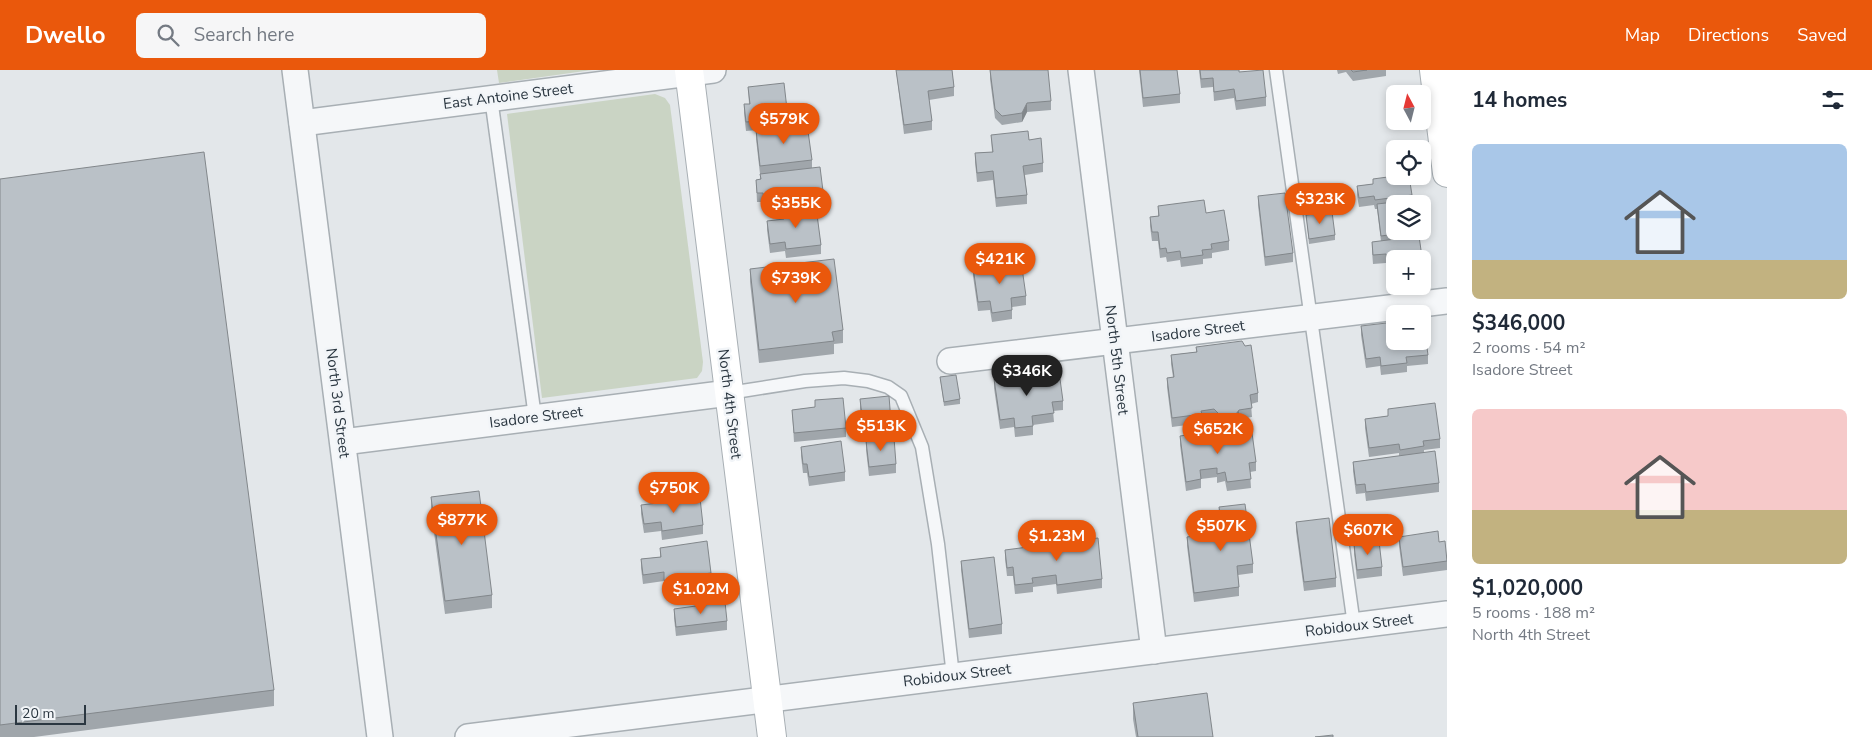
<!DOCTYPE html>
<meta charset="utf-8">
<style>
:root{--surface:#fff;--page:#f6f6f7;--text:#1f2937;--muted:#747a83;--accent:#ea580c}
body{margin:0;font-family:"Nunito Sans",sans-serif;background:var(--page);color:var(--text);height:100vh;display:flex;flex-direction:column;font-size:19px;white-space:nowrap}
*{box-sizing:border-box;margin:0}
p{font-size:16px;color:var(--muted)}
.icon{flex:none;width:28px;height:28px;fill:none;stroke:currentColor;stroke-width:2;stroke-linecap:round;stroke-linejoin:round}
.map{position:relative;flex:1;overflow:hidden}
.drawer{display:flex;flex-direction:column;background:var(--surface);width:425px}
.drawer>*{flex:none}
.needle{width:32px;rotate:353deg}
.fabs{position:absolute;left:1386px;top:15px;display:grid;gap:10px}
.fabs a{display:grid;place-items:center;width:45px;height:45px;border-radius:8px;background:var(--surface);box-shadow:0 2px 8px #0003;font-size:25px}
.scale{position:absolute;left:15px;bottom:12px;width:71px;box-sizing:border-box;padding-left:5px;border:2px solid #2b3741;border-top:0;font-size:14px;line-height:18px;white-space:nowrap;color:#2b3741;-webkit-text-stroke:4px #f2f5f8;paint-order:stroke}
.price{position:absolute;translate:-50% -42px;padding:0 11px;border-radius:18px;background:var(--accent);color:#fff;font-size:16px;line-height:32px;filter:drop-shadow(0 1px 2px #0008)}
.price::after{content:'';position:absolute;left:50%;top:30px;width:15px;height:11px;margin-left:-8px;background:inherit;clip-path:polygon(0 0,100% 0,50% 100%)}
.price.active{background:#222;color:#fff}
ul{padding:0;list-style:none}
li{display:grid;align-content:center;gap:10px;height:265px;padding:0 25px}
li span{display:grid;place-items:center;height:155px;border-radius:8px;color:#555}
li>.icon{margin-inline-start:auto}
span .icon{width:90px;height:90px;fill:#fffc;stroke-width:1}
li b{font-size:21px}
h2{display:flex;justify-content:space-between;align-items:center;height:60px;padding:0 25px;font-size:21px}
header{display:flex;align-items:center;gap:30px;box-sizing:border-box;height:70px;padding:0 25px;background:var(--accent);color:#fff}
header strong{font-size:24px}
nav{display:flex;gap:28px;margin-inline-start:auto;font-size:18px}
.search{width:350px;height:45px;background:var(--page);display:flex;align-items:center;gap:12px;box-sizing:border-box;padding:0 18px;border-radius:8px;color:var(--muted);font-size:19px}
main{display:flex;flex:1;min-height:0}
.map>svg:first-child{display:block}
.green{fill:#cad4c4}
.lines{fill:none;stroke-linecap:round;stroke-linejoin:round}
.lane-casing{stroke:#a8afb4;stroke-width:15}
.street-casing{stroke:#a8afb4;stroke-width:28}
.secondary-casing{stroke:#a8afb4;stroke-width:30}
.lane{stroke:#f5f7f9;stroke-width:12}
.street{stroke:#f5f7f9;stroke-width:25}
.secondary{stroke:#fff;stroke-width:28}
.wall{fill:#a0a6ab}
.shaded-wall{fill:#82878b}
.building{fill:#bac1c7;stroke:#82878b}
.labels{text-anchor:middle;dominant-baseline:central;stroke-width:5;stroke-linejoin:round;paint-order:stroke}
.street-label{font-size:15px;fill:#2b3741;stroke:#f2f5f8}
</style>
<header>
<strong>Dwello</strong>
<div class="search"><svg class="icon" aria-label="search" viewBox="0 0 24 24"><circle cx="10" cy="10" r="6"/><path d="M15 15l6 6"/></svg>Search here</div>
<nav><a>Map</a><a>Directions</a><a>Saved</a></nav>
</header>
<main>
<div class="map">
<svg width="1447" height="667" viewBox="0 0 1447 667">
<rect width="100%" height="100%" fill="#e3e7ea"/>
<g class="green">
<polygon points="497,0 592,0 499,13"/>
<polygon points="655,24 665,28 670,35 703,292 702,301 697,308 542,328 507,44"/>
</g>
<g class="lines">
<defs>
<g id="lane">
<polyline points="1276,0 1354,555"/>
<polyline points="491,28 535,347"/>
<polyline points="729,323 805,311 844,308 868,311 888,317 901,326 922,377 938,474 953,606"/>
</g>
<g id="street">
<polyline points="295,0 380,667"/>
<polyline points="1081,0 1154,581"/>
<polyline points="302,53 713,0"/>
<polyline points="950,291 1447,231"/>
<polyline points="343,372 729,323"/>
<polyline points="468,667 1447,544"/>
</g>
<g id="secondary">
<polyline points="689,0 772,667"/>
<polyline points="1434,0 1447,103"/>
</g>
</defs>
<use href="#lane" class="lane-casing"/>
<use href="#street" class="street-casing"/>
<use href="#secondary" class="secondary-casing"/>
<use href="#lane" class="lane"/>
<use href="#street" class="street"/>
<use href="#secondary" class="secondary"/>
</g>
<g class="wall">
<polygon points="896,0 952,0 954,17 954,26 929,30 932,51 932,60 904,64"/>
<polygon points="990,0 1051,31 1051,40 1027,42 1022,52 1002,55 995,48 990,9"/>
<polygon points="1139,0 1177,0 1180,24 1180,33 1143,37"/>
<polygon points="1199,0 1239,0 1239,2 1266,27 1266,36 1236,40 1234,28 1214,31 1213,17 1201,18"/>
<polygon points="1337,0 1386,0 1386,6 1353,11 1346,2 1338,4"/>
<polygon points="748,17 788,48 788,56 812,90 812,98 824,129 824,138 816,139 821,175 821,184 786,188 785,181 770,183 767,160 767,151 783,149 783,143 782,143 781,138 764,140 763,132 757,132 756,110 760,109 760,104 756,69 756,60 770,59 746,61 744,43 744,34 749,34"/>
<polygon points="991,65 1029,70 1043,93 1043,102 1025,105 1027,125 1027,134 996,137 993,110 977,112 975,92 975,83 992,82"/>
<polygon points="0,109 274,620 274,636 34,667 0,667"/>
<polygon points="1373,109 1412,125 1416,166 1419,166 1422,189 1395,189 1395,199 1387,200 1386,193 1373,194 1372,181 1372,172 1381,171 1377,139 1375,139 1374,135 1359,137 1357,125 1357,116 1373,114"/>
<polygon points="1258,126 1293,183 1293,192 1265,196 1258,135"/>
<polygon points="1158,136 1206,143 1229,171 1229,180 1212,183 1212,188 1203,189 1203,194 1181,197 1180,190 1167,192 1166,187 1160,188 1158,171 1152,171 1150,156 1150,147 1158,146"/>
<polygon points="1306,145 1335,165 1335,170 1309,174"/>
<polygon points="973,197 1026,226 1026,235 1012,237 1012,249 992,252 990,240 978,241 973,206"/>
<polygon points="750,199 843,260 843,273 834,274 834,284 759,293 750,212"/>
<polygon points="1361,256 1428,285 1428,294 1407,296 1407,302 1381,305 1380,296 1366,298 1361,265"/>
<polygon points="1196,277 1258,323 1258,332 1251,334 1252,347 1239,349 1236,353 1221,355 1214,348 1202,350 1202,353 1172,357 1167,317 1167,308 1173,307 1171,294 1171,285 1196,282"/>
<polygon points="940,307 960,329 960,334 944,336"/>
<polygon points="994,309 1051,310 1063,331 1063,340 1053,341 1054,352 1033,355 1033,365 1015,367 1014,357 1000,359 994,318"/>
<polygon points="860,329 891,352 891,361 863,364 860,338"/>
<polygon points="815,330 846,358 846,367 794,372 792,340 815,337"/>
<polygon points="1388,339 1440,369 1440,378 1424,380 1424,382 1439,413 1439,422 1366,431 1365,423 1356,424 1353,401 1353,392 1399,386 1399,383 1369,387 1365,358 1365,349 1388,346"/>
<polygon points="1180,366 1256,392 1256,401 1250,402 1251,418 1227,421 1225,411 1217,413 1217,407 1201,409 1201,418 1186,421 1180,375"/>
<polygon points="866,371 896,394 896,403 869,406 866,380"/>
<polygon points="801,377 845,402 845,411 809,416 807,403 803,403 801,386"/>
<polygon points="431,427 492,525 492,538 445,544 431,440"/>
<polygon points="641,435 703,455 703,464 662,470 661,461 644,463 641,444"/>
<polygon points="1219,437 1253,494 1253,503 1238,505 1239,517 1239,526 1194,532 1187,476 1187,467 1221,462 1219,446"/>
<polygon points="1296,452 1336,508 1336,517 1304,521 1296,461"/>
<polygon points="1399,467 1447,487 1447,500 1403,506 1399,476"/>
<polygon points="1354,475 1382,497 1382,506 1357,509 1354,484"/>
<polygon points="660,478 711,503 711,512 689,515 685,521 669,523 664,519 664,511 643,514 641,498 641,489 660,487"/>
<polygon points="1005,480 1102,509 1102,518 1057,524 1056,514 1033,517 1033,522 1015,524 1013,506 1007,506 1005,489"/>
<polygon points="961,491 1002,554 1002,564 969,568 961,500"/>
<polygon points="674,539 727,551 727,560 676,566 674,548"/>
<polygon points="1133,633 1213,667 1136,667 1133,649"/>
</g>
<g class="shaded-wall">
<polygon points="1027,33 1027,42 1022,52 1022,43"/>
<polygon points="1239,340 1239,349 1236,353 1236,344"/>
<polygon points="689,506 689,515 685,521 685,512"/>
</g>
<g class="building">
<polygon points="896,0 952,0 954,17 928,21 932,51 904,55"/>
<polygon points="990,0 1048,0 1051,31 1027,33 1022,43 1002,46 995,39"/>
<polygon points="1140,0 1177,0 1180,24 1143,28"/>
<polygon points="1200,0 1239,0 1239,2 1263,0 1266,27 1236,31 1234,19 1214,22 1213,8 1201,9"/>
<polygon points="1351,0 1367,0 1353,2"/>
<polygon points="784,13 788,48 746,52 744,34 750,34 748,17"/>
<polygon points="807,54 812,90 760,96 756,60"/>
<polygon points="1028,61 1029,70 1041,68 1043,93 1023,96 1027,125 996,128 993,101 977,103 975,83 993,82 991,65"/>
<polygon points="204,82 274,620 0,655 0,109"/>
<polygon points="820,97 824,129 782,134 781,129 764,131 763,123 757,123 756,110 761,109 760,104"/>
<polygon points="1395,106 1409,106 1412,125 1375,130 1374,126 1359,128 1357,116 1373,114 1373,109"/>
<polygon points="1285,123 1293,183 1265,187 1258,126"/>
<polygon points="1204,130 1206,143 1224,140 1229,171 1211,174 1212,179 1202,180 1203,185 1181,188 1180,181 1167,183 1166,178 1160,179 1158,162 1152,162 1150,147 1159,146 1158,136"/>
<polygon points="1412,130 1413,134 1395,134 1395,161 1416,161 1381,166 1377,134"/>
<polygon points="816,137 821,175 786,179 785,172 770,174 767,151 784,149 783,141"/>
<polygon points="1332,142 1335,165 1309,169 1306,145"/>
<polygon points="1419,166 1422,187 1408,189 1395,189 1395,190 1387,191 1386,184 1373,185 1372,172"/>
<polygon points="834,189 843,260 832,262 834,271 759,280 750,199"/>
<polygon points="1021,191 1026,226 1011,228 1012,240 992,243 990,231 978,232 973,197"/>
<polygon points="1423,248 1428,285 1406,287 1407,293 1381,296 1380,287 1366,289 1361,256 1395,252 1395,271 1422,271 1422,249"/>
<polygon points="1242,271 1245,276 1251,275 1258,323 1250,325 1252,338 1239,340 1236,344 1221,346 1214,339 1201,341 1202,344 1172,348 1167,308 1174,307 1171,285 1197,282 1196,277"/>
<polygon points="1050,301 1051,310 1060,309 1063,331 1052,332 1054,343 1032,346 1033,356 1015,358 1014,348 1000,350 994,309"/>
<polygon points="956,305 960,329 944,332 940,307"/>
<polygon points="889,326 891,352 863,355 860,329"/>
<polygon points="843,328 846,358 794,363 792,340 815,337 815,330"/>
<polygon points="1435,333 1440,369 1423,371 1424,376 1400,380 1399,374 1369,378 1365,349 1388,346 1388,339"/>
<polygon points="1221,360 1230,366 1252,363 1256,392 1249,393 1251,409 1227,412 1225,402 1217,404 1217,398 1200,400 1201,409 1186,412 1180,366"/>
<polygon points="894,368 896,394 869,397 866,371"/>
<polygon points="841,371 845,402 809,407 807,394 803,394 801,377"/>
<polygon points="1435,381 1439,413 1366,422 1365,414 1356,415 1353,392"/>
<polygon points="479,421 492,525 445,531 431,427"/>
<polygon points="700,428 703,455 662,461 661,452 644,454 641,435"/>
<polygon points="1245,434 1253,494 1237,496 1239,517 1194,523 1187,467 1222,462 1219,437"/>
<polygon points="1329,448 1336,508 1304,512 1296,452"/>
<polygon points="1438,461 1439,472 1445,471 1447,491 1403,497 1399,467"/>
<polygon points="1098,468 1102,509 1057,515 1056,505 1032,508 1033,513 1015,515 1013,497 1007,498 1005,480"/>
<polygon points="707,471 711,503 689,506 685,512 669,514 664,510 664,502 643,505 641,489 661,487 660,478"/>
<polygon points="1379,471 1382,497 1357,500 1354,475"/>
<polygon points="994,487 1002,554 969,559 961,491"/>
<polygon points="725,532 727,551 676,557 674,539"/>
<polygon points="1207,623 1213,667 1138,667 1133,633"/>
<polygon points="1333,665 1333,667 1315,667"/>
</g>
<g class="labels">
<g class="street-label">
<text transform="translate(508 26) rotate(-7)">East Antoine Street</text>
<text transform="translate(1198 261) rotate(-7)">Isadore Street</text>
<text transform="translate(1117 290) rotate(83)">North 5th Street</text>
<text transform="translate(338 333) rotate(83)">North 3rd Street</text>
<text transform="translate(730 334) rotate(83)">North 4th Street</text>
<text transform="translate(536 347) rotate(-7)">Isadore Street</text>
<text transform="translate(1359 555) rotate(-7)">Robidoux Street</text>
<text transform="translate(957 605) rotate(-7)">Robidoux Street</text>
</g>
</g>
</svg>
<div class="fabs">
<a><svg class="needle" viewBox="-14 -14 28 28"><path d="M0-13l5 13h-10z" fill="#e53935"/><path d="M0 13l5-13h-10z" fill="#747a83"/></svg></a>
<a><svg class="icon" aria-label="locate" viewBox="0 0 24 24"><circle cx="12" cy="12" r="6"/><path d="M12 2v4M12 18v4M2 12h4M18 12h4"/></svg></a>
<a><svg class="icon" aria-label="layers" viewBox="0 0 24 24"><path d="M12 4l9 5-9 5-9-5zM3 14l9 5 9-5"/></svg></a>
<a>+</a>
<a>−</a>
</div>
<div class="scale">20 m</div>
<b class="price" style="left:784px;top:75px">$579K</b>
<b class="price" style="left:1320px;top:155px">$323K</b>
<b class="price" style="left:796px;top:159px">$355K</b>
<b class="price" style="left:1000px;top:215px">$421K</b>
<b class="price" style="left:796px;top:234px">$739K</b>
<b class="price active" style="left:1027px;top:327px">$346K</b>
<b class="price" style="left:881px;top:382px">$513K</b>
<b class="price" style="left:1218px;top:385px">$652K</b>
<b class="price" style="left:674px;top:444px">$750K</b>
<b class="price" style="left:462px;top:476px">$877K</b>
<b class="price" style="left:1221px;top:482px">$507K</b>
<b class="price" style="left:1368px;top:486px">$607K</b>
<b class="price" style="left:1057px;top:492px">$1.23M</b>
<b class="price" style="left:701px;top:545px">$1.02M</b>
</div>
<section class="drawer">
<h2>14 homes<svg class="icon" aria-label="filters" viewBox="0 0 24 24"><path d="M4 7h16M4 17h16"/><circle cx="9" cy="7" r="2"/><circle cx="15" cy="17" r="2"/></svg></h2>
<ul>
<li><span style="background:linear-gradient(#a9c7e8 75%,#c2b280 0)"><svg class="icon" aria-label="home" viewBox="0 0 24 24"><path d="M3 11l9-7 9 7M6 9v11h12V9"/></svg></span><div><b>$346,000</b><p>2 rooms · 54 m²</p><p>Isadore Street</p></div></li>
<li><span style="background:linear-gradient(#f6c9c9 65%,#c2b280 0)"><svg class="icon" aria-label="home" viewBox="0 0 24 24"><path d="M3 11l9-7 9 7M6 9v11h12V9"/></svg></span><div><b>$1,020,000</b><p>5 rooms · 188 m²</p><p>North 4th Street</p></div></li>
</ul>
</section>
</main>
